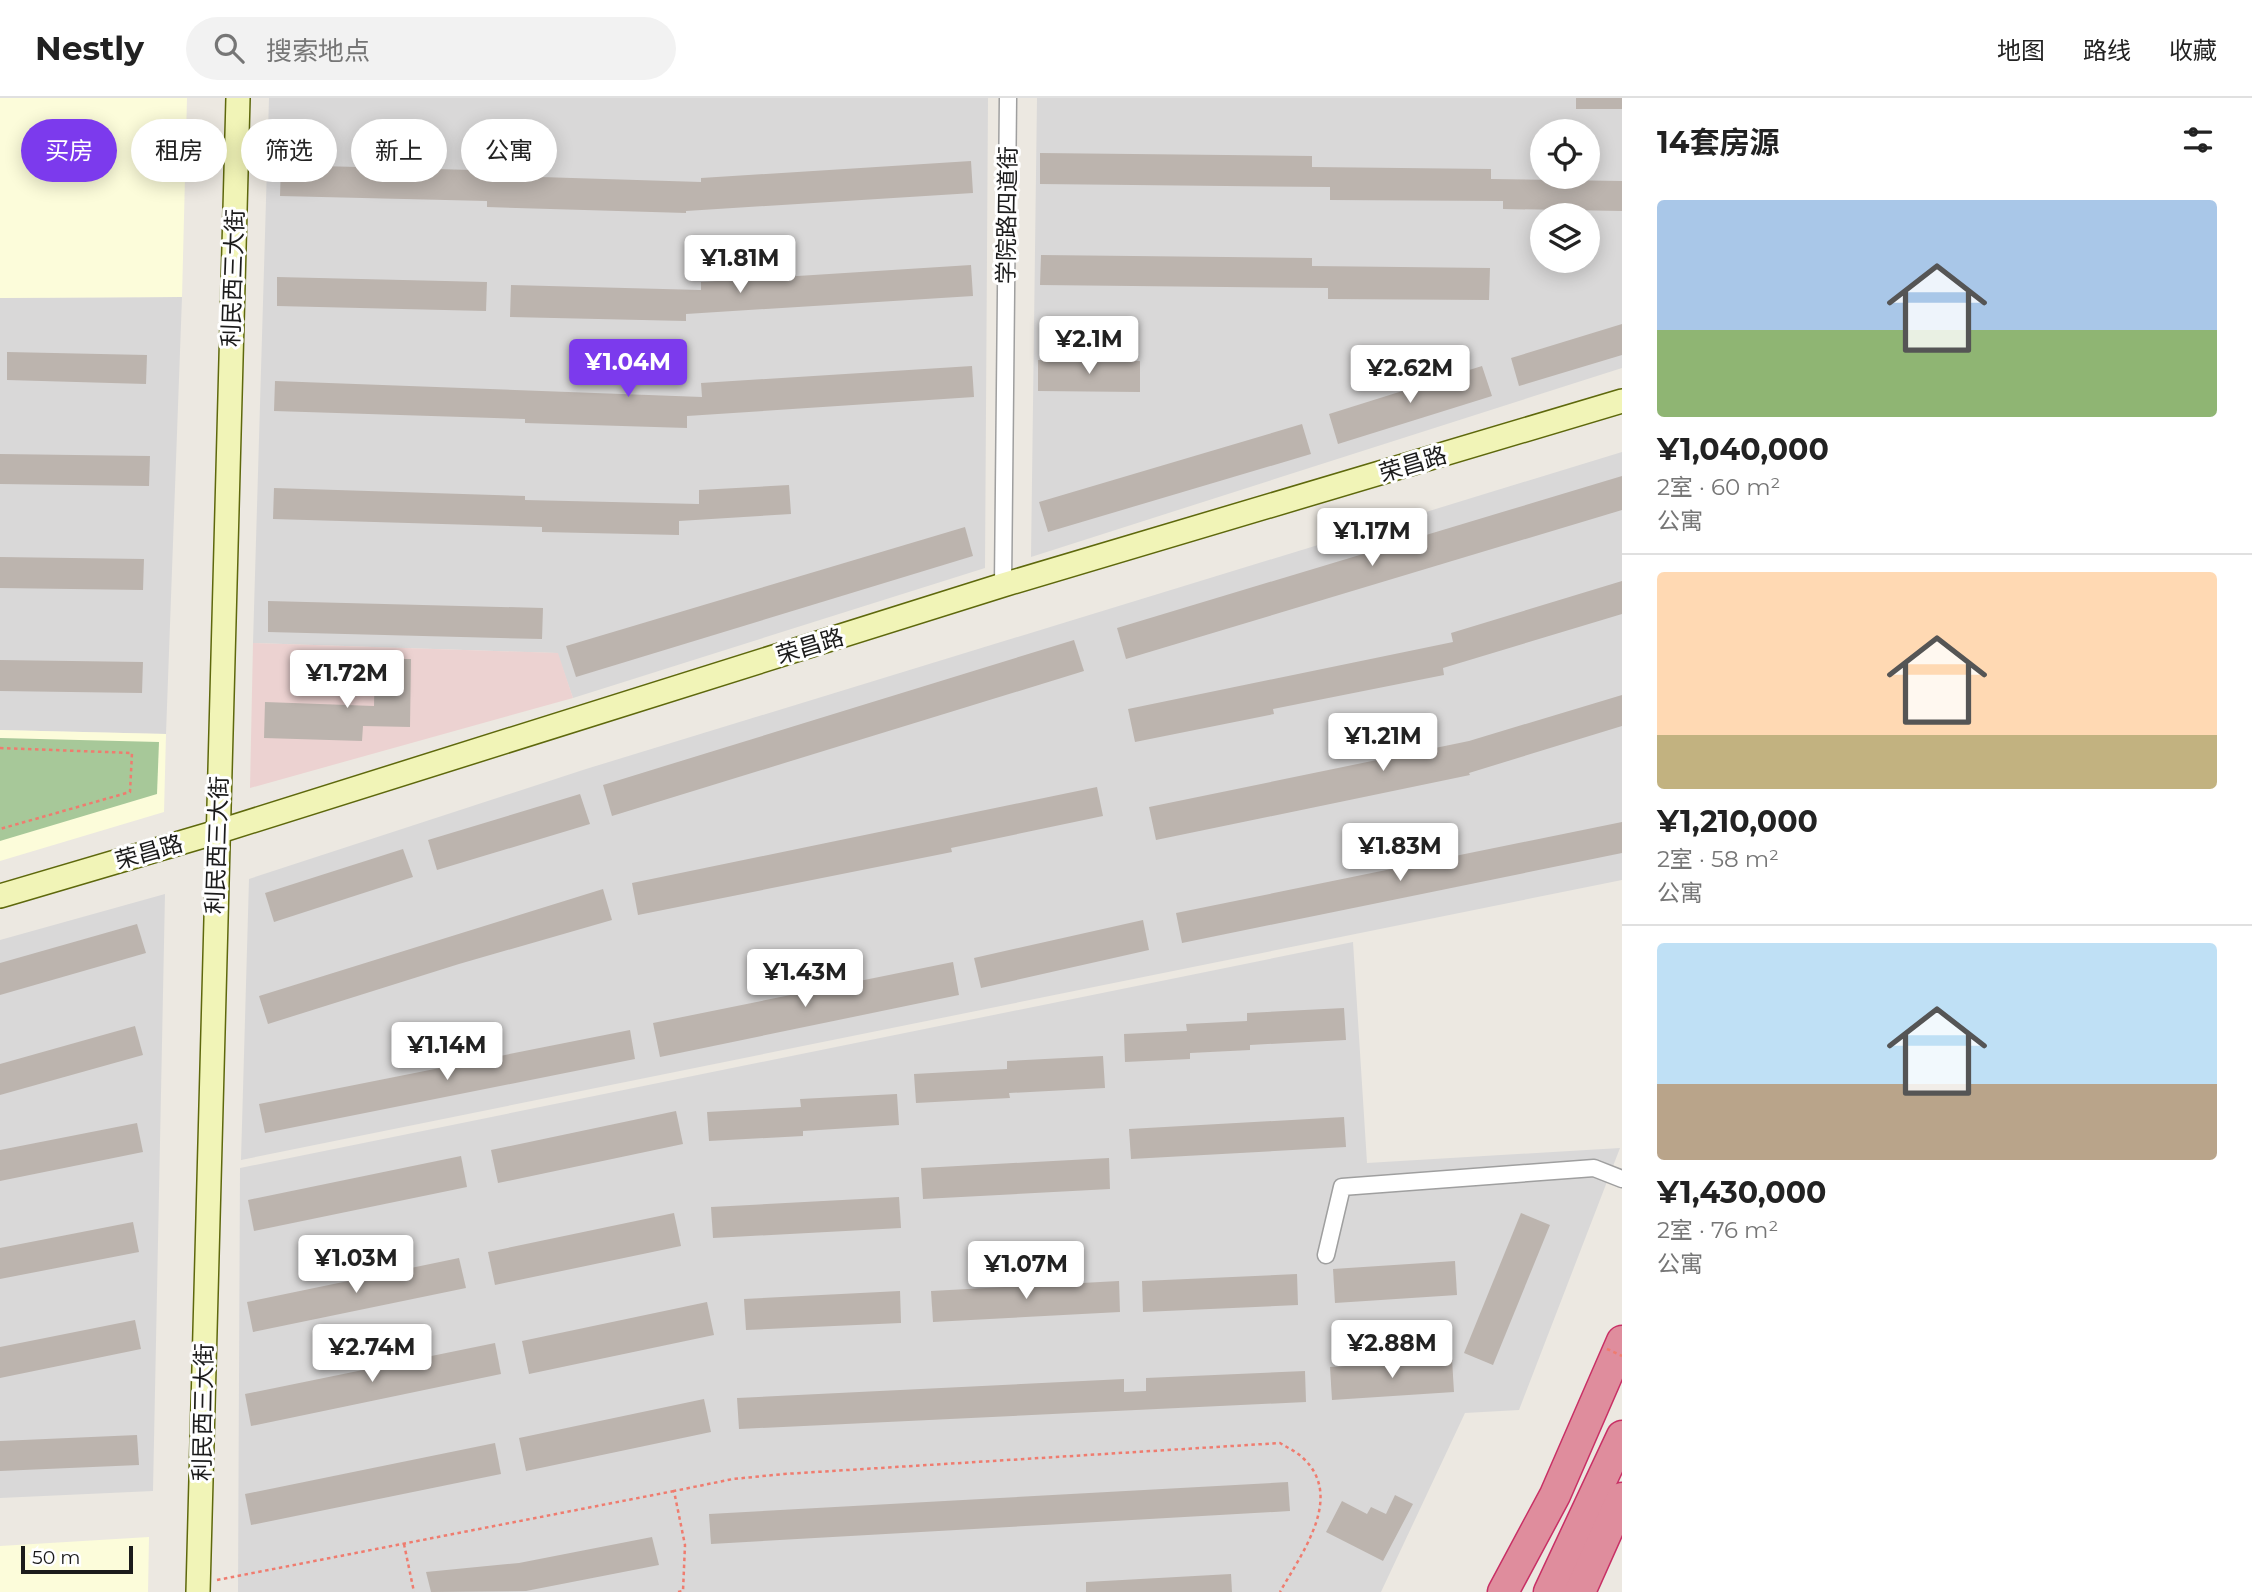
<!DOCTYPE html>
<html lang="zh">
<meta charset="utf-8">
<style>
:root{--surface:#fff;--page:#f2f2f2;--text:#222;--muted:#767676;--line:#e0e0e0;--accent:#7c3aed}
body{margin:0;font-family:Montserrat,"Noto Sans SC",sans-serif;background:var(--page);color:var(--text);height:100vh;display:flex;flex-direction:column;font-size:26px;white-space:nowrap}
*{box-sizing:border-box;margin:0}
p{font-size:23px;color:var(--muted)}
.icon{flex:none;width:38px;height:38px;fill:none;stroke:currentColor;stroke-width:2;stroke-linecap:round;stroke-linejoin:round}
.map{position:relative;flex:1;overflow:hidden}
.details{display:flex;flex-direction:column;background:var(--surface);width:630px}
.details>*{flex:none}
.banner{position:absolute;left:21px;top:21px;width:665px;height:63px;display:flex;gap:14px}
.controls{position:absolute;left:1530px;top:21px;display:grid;gap:14px}
.controls a{display:grid;place-items:center;width:70px;height:70px;border-radius:50%;background:var(--surface);box-shadow:0 4px 18px #0003;font-size:35px}
.scale{position:absolute;left:21px;bottom:18px;width:112px;box-sizing:border-box;padding-left:7px;border:4px solid #1b1b1b;border-top:0;font-size:19px;line-height:24px;white-space:nowrap;color:#1b1b1b;-webkit-text-stroke:5px #fff;paint-order:stroke}
.price{position:absolute;translate:-50% -60px;padding:0 16px;border-radius:7px;background:#fff;color:#222;font-size:23px;line-height:46px;filter:drop-shadow(0 2px 4px #0008)}
.price::after{content:'';position:absolute;left:50%;top:42px;width:21px;height:16px;margin-left:-10px;background:inherit;clip-path:polygon(0 0,100% 0,50% 100%)}
.price.active{background:var(--accent);color:#fff}
ul{padding:0;list-style:none}
li{display:grid;align-content:center;gap:14px;height:371px;padding:0 35px}
li+li{border-top:2px solid var(--line)}
li span{display:grid;place-items:center;height:217px;border-radius:7px;color:#555}
li>.icon{margin-inline-start:auto}
span .icon{width:126px;height:126px;fill:#fffc;stroke-width:1}
li b{font-size:30px}
h2{display:flex;justify-content:space-between;align-items:center;height:84px;padding:0 35px;font-size:30px}
.chip{padding:0 24px;border-radius:32px;background:var(--surface);box-shadow:0 4px 18px #0003;font-size:24px;line-height:63px}
.chip.active{background:var(--accent);color:#fff}
header{display:flex;align-items:center;gap:42px;box-sizing:border-box;height:98px;padding:0 35px;background:var(--surface);border-bottom:2px solid var(--line)}
header strong{font-size:33px}
nav{display:flex;gap:38px;margin-inline-start:auto;font-size:24px}
.search{width:490px;height:63px;background:var(--page);display:flex;align-items:center;gap:18px;box-sizing:border-box;padding:0 24px;border-radius:38px;color:var(--muted);font-size:26px}
main{display:flex;flex:1;min-height:0}
.map>svg:first-child{display:block}
.residential{fill:#d9d8d8;fill-rule:evenodd}
.commercial{fill:#ecd2d1}
.education{fill:#fcfcda}
.forest{fill:#a7c899}
.building{fill:#bcb4ae}
.lines{fill:none;stroke-linecap:round;stroke-linejoin:round}
.street-casing{stroke:#9f9f9f;stroke-width:19}
.secondary-casing{stroke:#5e680c;stroke-width:26}
.highway-casing{stroke:#c83065;stroke-width:33}
.path{stroke:#ef7c6f;stroke-width:2.5;stroke-dasharray:3.5 3.5;stroke-linecap:butt}
.street{stroke:#fff;stroke-width:16}
.secondary{stroke:#f1f4b7;stroke-width:23}
.highway{stroke:#df8d9d;stroke-width:30}
.path-bridge{stroke:#ef7c6f;stroke-width:2.5;stroke-dasharray:3.5 3.5;stroke-linecap:butt}
.labels{text-anchor:middle;dominant-baseline:central;stroke-width:6;stroke-linejoin:round;paint-order:stroke}
.street-label{font-size:23px;fill:#1b1b1b;stroke:#fff}
</style>
<header>
<strong>Nestly</strong>
<div class="search"><svg class="icon" aria-label="search" viewBox="0 0 24 24"><circle cx="10" cy="10" r="6"/><path d="M15 15l6 6"/></svg>搜索地点</div>
<nav><a>地图</a><a>路线</a><a>收藏</a></nav>
</header>
<main>
<div class="map">
<svg width="1622" height="1494" viewBox="0 0 1622 1494">
<rect width="100%" height="100%" fill="#ece8e1"/>
<g class="residential">
<polygon points="269,0 988,0 985,470 573,600 557,555 253,545"/>
<path d="M1037,0H1622V270L1031,459ZM1542,33H1587V79H1542ZM1542,117H1587V163H1542Z"/>
<polygon points="182,199 166,636 0,632 0,200"/>
<polygon points="1622,354 1622,782 241,1062 249,781 586,671"/>
<polygon points="165,796 153,1393 0,1400 0,842"/>
<polygon points="1353,844 1367,1065 1620,1050 1519,1312 1465,1315 1381,1494 238,1494 240,1070"/>
</g>
<polygon class="commercial" points="253,545 558,555 573,600 250,690"/>
<g class="education">
<polygon points="0,0 187,0 182,199 0,200"/>
<polygon points="0,632 166,636 164,714 0,763"/>
<polygon points="149,1439 148,1494 0,1494 0,1448"/>
</g>
<polygon class="forest" points="0,640 159,644 157,696 0,743"/>
<g class="building">
<rect x="1576" y="0" width="46" height="11"/>
<polygon points="1040,55 1312,58 1312,69 1491,71 1491,81 1622,83 1622,113 1503,111 1503,103 1330,102 1330,89 1040,86"/>
<polygon points="971,63 973,95 686,113 686,115 487,109 487,103 280,98 281,67 473,72 473,77 701,84 701,80"/>
<polygon points="1041,157 1312,160 1312,168 1490,170 1489,202 1328,201 1328,190 1040,187"/>
<polygon points="971,167 973,198 686,216 686,223 510,219 511,187 701,192 701,184"/>
<polygon points="277,179 487,184 486,213 277,208"/>
<polygon points="1622,226 1622,257 1519,288 1511,260"/>
<polygon points="7,254 147,257 146,286 7,282"/>
<polygon points="1038,262 1140,263 1140,294 1038,293"/>
<polygon points="972,268 974,299 687,318 687,330 525,325 525,321 274,313 275,283 702,299 701,285"/>
<polygon points="1482,268 1492,298 1338,346 1329,316"/>
<polygon points="1302,326 1311,356 1048,434 1039,404"/>
<polygon points="0,356 150,358 149,388 0,386"/>
<polygon points="1622,378 1622,412 1126,561 1117,530"/>
<polygon points="789,387 791,416 679,423 679,437 542,434 542,429 273,421 274,390 525,398 525,402 699,406 699,392"/>
<polygon points="965,429 973,458 576,579 566,548"/>
<polygon points="0,459 144,461 143,492 0,490"/>
<polygon points="1622,483 1622,516 1443,570 1444,577 1273,611 1274,616 1135,644 1128,611 1453,544 1451,535"/>
<polygon points="268,503 543,510 542,541 268,534"/>
<polygon points="1074,542 1084,573 612,718 603,687"/>
<polygon points="375,561 411,561 410,629 363,628 362,643 264,640 265,604 374,608"/>
<polygon points="0,562 143,564 142,595 0,593"/>
<polygon points="1622,597 1622,628 1469,675 1470,677 1156,742 1149,709 1469,643"/>
<polygon points="1097,689 1103,718 951,750 952,754 638,817 632,785"/>
<polygon points="580,696 590,726 437,772 428,742"/>
<polygon points="1622,724 1622,755 1182,845 1176,815"/>
<polygon points="403,751 413,779 274,824 265,795"/>
<polygon points="603,791 612,822 459,866 268,926 259,898"/>
<polygon points="1143,822 1149,852 981,890 974,860"/>
<polygon points="137,826 146,855 0,897 0,865"/>
<polygon points="953,864 959,897 660,959 653,925"/>
<polygon points="1344,910 1346,942 1250,947 1250,952 1190,955 1190,961 1125,964 1124,936 1187,933 1186,926 1247,923 1247,915"/>
<polygon points="135,928 143,957 0,997 0,966"/>
<polygon points="630,932 635,961 265,1035 259,1006"/>
<polygon points="1103,958 1105,990 1009,995 1010,1000 916,1005 914,976 1007,971 1007,963"/>
<polygon points="897,996 899,1027 803,1033 803,1038 709,1043 707,1014 801,1009 800,1001"/>
<polygon points="676,1013 683,1046 498,1085 491,1052"/>
<polygon points="1344,1019 1346,1049 1131,1061 1129,1031"/>
<polygon points="137,1025 143,1054 0,1083 0,1052"/>
<polygon points="461,1058 467,1089 254,1133 248,1102"/>
<polygon points="1109,1060 1110,1091 923,1101 921,1070"/>
<polygon points="899,1099 901,1130 713,1140 711,1109"/>
<polygon points="674,1115 681,1148 495,1187 488,1154"/>
<polygon points="1521,1115 1550,1127 1493,1267 1464,1255"/>
<polygon points="133,1124 139,1154 0,1181 0,1150"/>
<polygon points="459,1160 466,1190 253,1234 247,1204"/>
<polygon points="1455,1163 1457,1197 1335,1205 1333,1171"/>
<polygon points="1297,1176 1298,1207 1143,1214 1142,1183"/>
<polygon points="1119,1183 1120,1214 933,1224 931,1193"/>
<polygon points="900,1193 901,1225 746,1232 744,1201"/>
<polygon points="707,1204 714,1237 529,1276 522,1243"/>
<polygon points="135,1222 141,1251 0,1280 0,1249"/>
<polygon points="495,1245 501,1276 251,1328 245,1296"/>
<polygon points="1452,1261 1454,1294 1332,1302 1330,1269"/>
<polygon points="1305,1273 1306,1304 739,1331 737,1300 1124,1281 1124,1294 1146,1293 1146,1280"/>
<polygon points="704,1301 711,1334 526,1373 519,1340"/>
<polygon points="137,1337 139,1367 0,1373 0,1343"/>
<polygon points="495,1345 501,1376 251,1427 245,1396"/>
<polygon points="1288,1384 1290,1413 711,1446 709,1416"/>
<polygon points="1395,1397 1413,1406 1383,1463 1326,1434 1342,1403 1367,1416 1371,1409 1386,1416"/>
<polygon points="652,1439 659,1467 526,1493 431,1494 426,1474 519,1465"/>
<polygon points="1231,1476 1232,1494 1086,1494 1086,1484"/>
</g>
<g class="lines">
<defs>
<g id="street">
<polyline points="1003,487 1008,0"/>
<polyline points="1326,1157 1342,1089 1594,1070 1622,1081"/>
</g>
<g id="secondary">
<polyline points="0,798 217,734 1003,487 1622,303"/>
<polyline points="198,1494 238,0"/>
</g>
<g id="highway">
<polyline points="1503,1494 1555,1397 1622,1243"/>
<polyline points="1549,1494 1622,1338"/>
<polyline points="1580,1494 1622,1400"/>
</g>
</defs>
<use href="#street" class="street-casing"/>
<use href="#secondary" class="secondary-casing"/>
<use href="#highway" class="highway-casing"/>
<g class="path">
<polyline points="0,650 132,655 130,694 0,731"/>
<polyline points="404,1446 414,1494"/>
<polyline points="217,1482 674,1393"/>
<path d="M678,1494L683,1493L685,1447L674,1393L733,1381L784,1376L1280,1345C1288,1350 1297,1354 1303,1360C1345,1399 1301,1456 1280,1494"/>
</g>
<use href="#street" class="street"/>
<use href="#secondary" class="secondary"/>
<use href="#highway" class="highway"/>
<polyline class="path-bridge" points="1607,1251 1622,1258"/>
</g>
<g class="labels">
<g class="street-label">
<text transform="translate(1007 117) rotate(-89)">学院路四道街</text>
<text transform="translate(233 180) rotate(-88)">利民西三大街</text>
<text transform="translate(1413 366) rotate(-17)">荣昌路</text>
<text transform="translate(810 548) rotate(-17)">荣昌路</text>
<text transform="translate(217 747) rotate(-88)">利民西三大街</text>
<text transform="translate(149 754) rotate(-16)">荣昌路</text>
<text transform="translate(203 1314) rotate(-89)">利民西三大街</text>
</g>
</g>
</svg>
<div class="controls">
<a><svg class="icon" aria-label="locate" viewBox="0 0 24 24"><circle cx="12" cy="12" r="6"/><path d="M12 2v4M12 18v4M2 12h4M18 12h4"/></svg></a>
<a><svg class="icon" aria-label="layers" viewBox="0 0 24 24"><path d="M12 4l9 5-9 5-9-5zM3 14l9 5 9-5"/></svg></a>
</div>
<div class="scale">50 m</div>
<b class="price" style="left:740px;top:197px">¥1.81M</b>
<b class="price" style="left:1089px;top:278px">¥2.1M</b>
<b class="price active" style="left:628px;top:301px">¥1.04M</b>
<b class="price" style="left:1410px;top:307px">¥2.62M</b>
<b class="price" style="left:1372px;top:470px">¥1.17M</b>
<b class="price" style="left:347px;top:612px">¥1.72M</b>
<b class="price" style="left:1383px;top:675px">¥1.21M</b>
<b class="price" style="left:1400px;top:785px">¥1.83M</b>
<b class="price" style="left:805px;top:911px">¥1.43M</b>
<b class="price" style="left:447px;top:984px">¥1.14M</b>
<b class="price" style="left:356px;top:1197px">¥1.03M</b>
<b class="price" style="left:1026px;top:1203px">¥1.07M</b>
<b class="price" style="left:1392px;top:1282px">¥2.88M</b>
<b class="price" style="left:372px;top:1286px">¥2.74M</b>
<div class="banner">
<a class="chip active">买房</a>
<a class="chip">租房</a>
<a class="chip">筛选</a>
<a class="chip">新上</a>
<a class="chip">公寓</a>
</div>
</div>
<section class="details">
<h2>14套房源<svg class="icon" aria-label="filters" viewBox="0 0 24 24"><path d="M4 7h16M4 17h16"/><circle cx="9" cy="7" r="2"/><circle cx="15" cy="17" r="2"/></svg></h2>
<ul>
<li><span style="background:linear-gradient(#a9c7e8 60%,#8fb573 0)"><svg class="icon" aria-label="home" viewBox="0 0 24 24"><path d="M3 11l9-7 9 7M6 9v11h12V9"/></svg></span><div><b>¥1,040,000</b><p>2室 · 60 m²</p><p>公寓</p></div></li>
<li><span style="background:linear-gradient(#ffd9b3 75%,#c2b280 0)"><svg class="icon" aria-label="home" viewBox="0 0 24 24"><path d="M3 11l9-7 9 7M6 9v11h12V9"/></svg></span><div><b>¥1,210,000</b><p>2室 · 58 m²</p><p>公寓</p></div></li>
<li><span style="background:linear-gradient(#bfe0f5 65%,#b9a48a 0)"><svg class="icon" aria-label="home" viewBox="0 0 24 24"><path d="M3 11l9-7 9 7M6 9v11h12V9"/></svg></span><div><b>¥1,430,000</b><p>2室 · 76 m²</p><p>公寓</p></div></li>
</ul>
</section>
</main>
